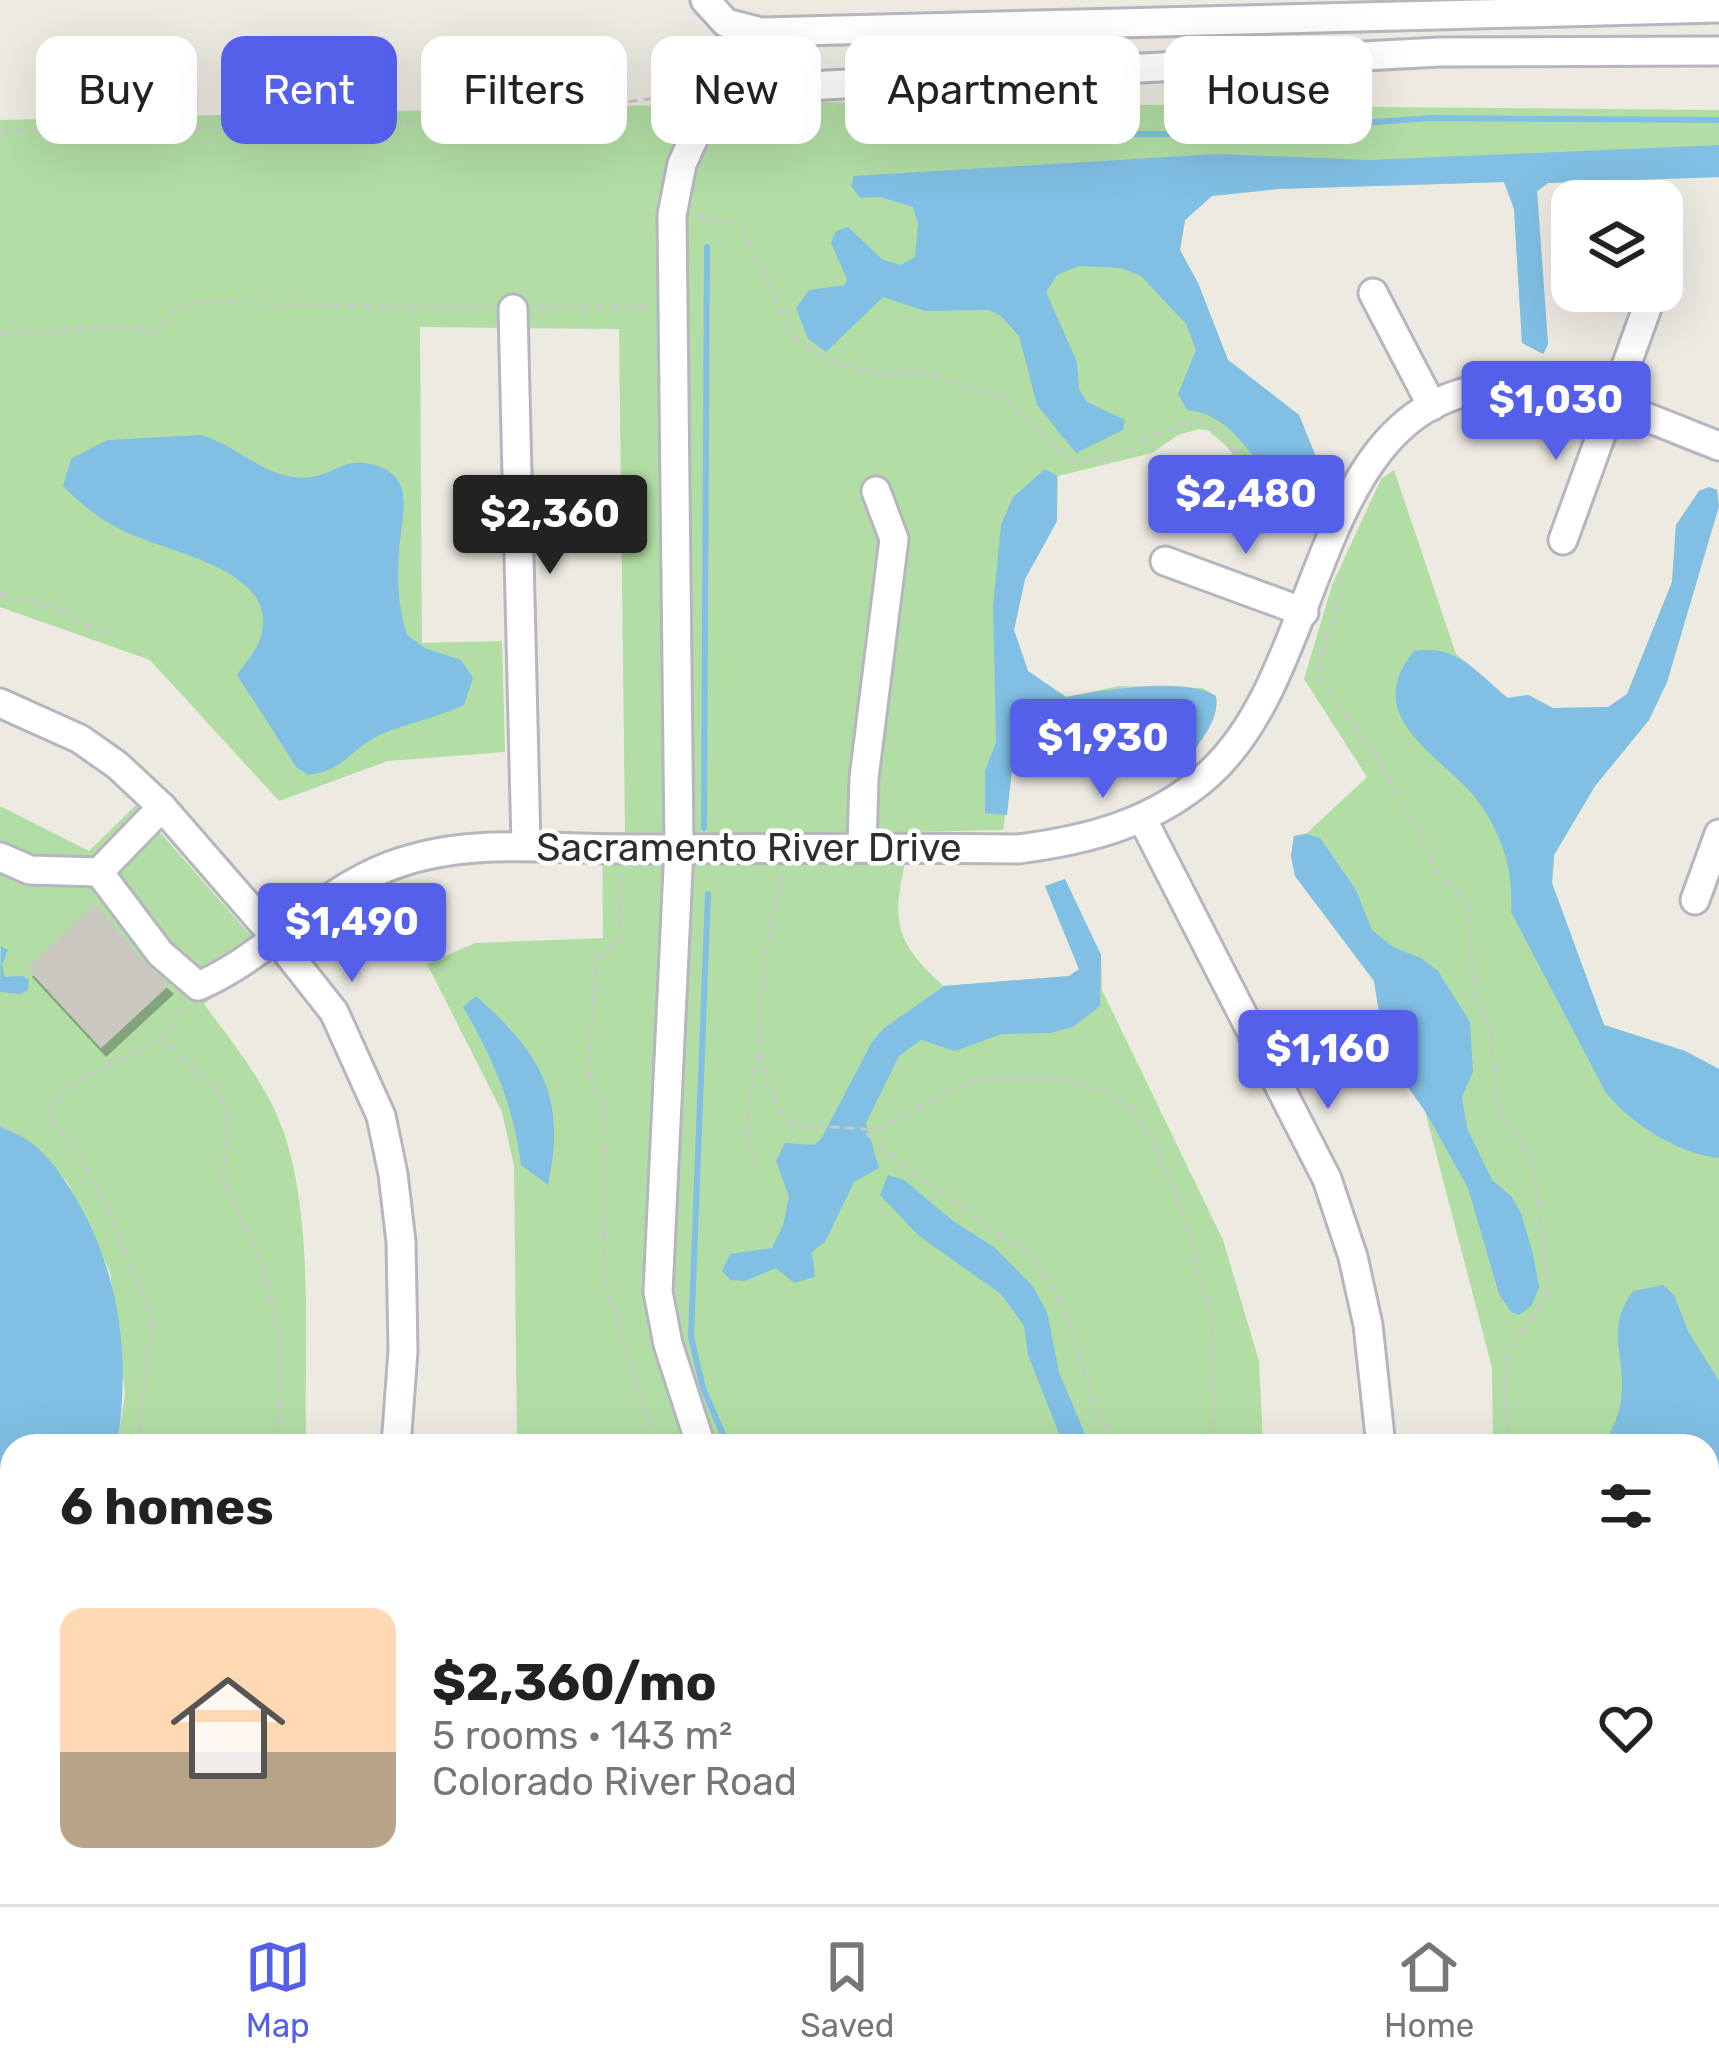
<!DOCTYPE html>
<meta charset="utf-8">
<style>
:root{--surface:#fff;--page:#f6f6f6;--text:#222;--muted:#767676;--line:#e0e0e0;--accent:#5460e9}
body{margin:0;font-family:Rubik,sans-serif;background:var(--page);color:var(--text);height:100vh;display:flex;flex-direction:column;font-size:45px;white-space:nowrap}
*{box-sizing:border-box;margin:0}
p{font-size:39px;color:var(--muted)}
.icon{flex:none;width:66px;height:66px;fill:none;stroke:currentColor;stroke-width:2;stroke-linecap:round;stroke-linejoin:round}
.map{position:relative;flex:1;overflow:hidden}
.panel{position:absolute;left:0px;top:1434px;width:1719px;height:471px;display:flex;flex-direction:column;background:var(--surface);border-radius:36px 36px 0 0;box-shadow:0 12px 48px #0002}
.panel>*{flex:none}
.top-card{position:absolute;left:36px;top:36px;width:1647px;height:108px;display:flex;gap:24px}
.buttons{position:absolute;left:1551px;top:180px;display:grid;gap:24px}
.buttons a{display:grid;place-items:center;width:132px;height:132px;border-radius:24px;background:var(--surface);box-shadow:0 12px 48px #0002;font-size:60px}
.price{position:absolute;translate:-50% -102px;padding:0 27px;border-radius:12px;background:var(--accent);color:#fff;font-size:39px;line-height:78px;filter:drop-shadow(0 3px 6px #0008)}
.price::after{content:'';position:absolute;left:50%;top:72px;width:36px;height:27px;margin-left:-18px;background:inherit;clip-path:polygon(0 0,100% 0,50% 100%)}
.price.active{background:#222;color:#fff}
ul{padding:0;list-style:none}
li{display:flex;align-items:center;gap:36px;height:300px;padding:0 60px}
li+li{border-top:3px solid var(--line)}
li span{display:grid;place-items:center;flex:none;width:336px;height:240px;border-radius:24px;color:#555}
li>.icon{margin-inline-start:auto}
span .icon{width:144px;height:144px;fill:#fffc;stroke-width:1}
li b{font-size:51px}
h2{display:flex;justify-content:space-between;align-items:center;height:144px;padding:0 60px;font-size:51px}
.chip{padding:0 42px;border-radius:24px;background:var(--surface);box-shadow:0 12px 48px #0002;font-size:42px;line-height:108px}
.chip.active{background:var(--accent);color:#fff}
.tab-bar{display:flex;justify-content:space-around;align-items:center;height:168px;border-top:3px solid var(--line);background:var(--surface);font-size:33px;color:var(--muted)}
.tab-bar a{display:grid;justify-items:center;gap:6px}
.tab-bar .active{color:var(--accent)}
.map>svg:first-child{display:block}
.green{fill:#b2dea5}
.water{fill:#81bfe4}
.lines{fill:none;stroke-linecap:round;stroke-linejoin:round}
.stream{stroke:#81bfe4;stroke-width:6}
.building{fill:#cac8c0;filter:url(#shadow)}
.minor-casing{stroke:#b5b6c0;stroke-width:33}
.major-casing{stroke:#c9c9c9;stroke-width:42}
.path{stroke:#c9c9c9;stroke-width:3;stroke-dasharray:9 6;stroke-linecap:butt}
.minor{stroke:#fff;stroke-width:27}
.major{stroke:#e4d571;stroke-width:36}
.labels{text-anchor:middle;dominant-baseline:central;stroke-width:9;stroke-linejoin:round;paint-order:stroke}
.street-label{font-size:39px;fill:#2e2e2e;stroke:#fff}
</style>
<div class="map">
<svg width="1719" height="1904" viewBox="0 0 1719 1904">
<defs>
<filter id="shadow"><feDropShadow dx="5" dy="9" stdDeviation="0" flood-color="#0004"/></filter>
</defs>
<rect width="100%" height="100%" fill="#edeae2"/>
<g class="green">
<path d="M802,102L1719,110V177L1548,183L1537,192L1548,344L1543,354L1522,343L1514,209L1504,182L1278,189L1211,196L1185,220L1180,250L1198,283L1228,360L1299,415L1318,462L1308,516L1264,494L1227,447L1209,431L1199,429L1178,435L1152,453L1058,476L1057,521L1025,579L1014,630L1028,671L1066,697L1119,686L1203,688L1216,696C1219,718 1205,735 1193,752L1184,753L1172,745L1138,702L1061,726L1037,728L1015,743L1003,830L911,832C898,907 880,931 944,986L1069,976L1079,969L1045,886L1065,879L1101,955L1102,990L1223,1240L1259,1361L1263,1446H517L514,1166L502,1112L427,964L475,943L603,938L602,832H625L619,329L420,327L422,643L502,641L505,752L388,761L279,801L150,660L0,607V120Z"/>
<polygon points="1394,470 1456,654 1507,698 1528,695 1553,708 1609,707 1627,694 1672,582 1676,525 1699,491 1709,487 1717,490 1719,506 1667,682 1649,720 1595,786 1554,855 1552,883 1604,1025 1685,1051 1719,1069 1719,1621 1707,1652 1707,1446 1493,1446 1492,1368 1425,1111 1386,1056 1374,981 1295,876 1291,856 1294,836 1307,833 1367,777 1304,679 1332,585 1381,479"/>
<path d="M136,805L267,954L204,1004C235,1046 270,1088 286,1139C314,1229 304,1351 306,1446H117L125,1394L110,1272L68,1183L33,1144L0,1126V806L89,851Z"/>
<polygon points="80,1893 539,1893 556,1904 79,1904"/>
<polygon points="801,1893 1616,1893 1612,1904 802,1904"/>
</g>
<g class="water">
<path d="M1719,145V177L1548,183L1537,191L1548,344L1543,354L1522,343L1514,209L1504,182L1278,189L1212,196L1185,220L1180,250L1198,283L1228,360L1299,415L1318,462L1315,474L1293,490L1285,491C1250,463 1237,415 1187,410L1178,394L1196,350L1186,324L1141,276L1121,268L1079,266L1057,275L1046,292L1077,362L1079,389L1087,402L1125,420L1123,430L1076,453L1037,405L1019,336L1001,316L989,310L925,311L883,297L826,352L808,339L796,308L809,290L845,285L847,279L831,243L836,231L848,227L883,260L901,265L915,257L918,224L913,207L880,197L860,198L851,186L854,176L1216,154L1370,160Z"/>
<path d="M200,435C232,443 253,467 284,475C325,486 337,459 364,463C420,471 401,515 399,551C397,580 398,607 407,635L425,648L461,660L473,678L464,705C438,717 409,723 382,734C350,748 346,770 309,775L297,768L237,675C243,666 253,655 258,644C290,570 166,553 124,531C100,520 82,505 63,486L71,459L107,440Z"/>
<path d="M1045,469L1057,476V521L1025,579L1014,630L1028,671L1066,697C1103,690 1184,676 1216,696C1219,718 1205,735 1193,752L1184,753L1172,745L1138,702L1061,726L1037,728L1015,743L1007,815L985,813V771L996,742L993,607L1001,525L1013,497Z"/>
<path d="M1709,487L1717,490L1719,506L1667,682L1649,720L1595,786L1554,855L1552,883L1604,1025L1685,1051L1719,1069V1158C1678,1154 1632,1124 1606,1093L1511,912C1514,871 1502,833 1477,800C1444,756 1358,719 1414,651C1458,644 1476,672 1508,698L1528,695L1553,708L1608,707L1627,694L1672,582L1676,525L1699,491Z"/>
<polygon points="1307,834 1320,838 1356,890 1372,930 1393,947 1421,958 1438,971 1470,1022 1473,1072 1462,1097 1467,1128 1492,1180 1511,1196 1521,1213 1533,1254 1539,1287 1532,1305 1519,1315 1511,1312 1499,1294 1468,1188 1425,1111 1386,1056 1374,981 1295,876 1291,856 1294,836"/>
<polygon points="1065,879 1101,955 1100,1006 1073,1027 1051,1033 1002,1034 955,1051 921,1040 899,1056 866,1123 879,1168 854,1182 825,1242 812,1252 815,1277 794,1283 776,1268 745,1281 731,1280 722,1271 730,1254 772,1248 783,1225 789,1197 776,1161 785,1143 814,1145 821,1139 872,1042 883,1029 944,986 1069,976 1079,969 1045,886"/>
<polygon points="1,946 8,950 2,965 5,977 23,976 29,980 28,990 20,994 0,992"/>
<path d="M476,996C541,1054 567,1096 548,1185L521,1165C513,1104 494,1060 463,1007Z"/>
<path d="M0,1126C10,1132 24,1136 33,1144C54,1161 70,1187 83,1211C122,1285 130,1364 117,1446H12V1893H80L79,1904H0Z"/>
<polygon points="888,1175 904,1180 953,1221 994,1247 1032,1285 1047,1312 1059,1372 1090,1446 1064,1446 1028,1355 1024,1326 1001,1294 919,1236 880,1195"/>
<path d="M1663,1285L1674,1295L1688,1331L1719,1381V1474L1707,1486V1446H1605C1610,1432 1619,1416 1621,1401C1628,1358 1603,1332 1633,1291Z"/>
</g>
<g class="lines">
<g class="stream">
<polyline points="904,139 1003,134 1200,134 1432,118 1719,120"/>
<polyline points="704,828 707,247"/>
<polyline points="708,894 691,1337 703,1388 728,1446"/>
<polyline points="890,1893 892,1904"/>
</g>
</g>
<polygon class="building" points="95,904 146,964 169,985 101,1048 27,968"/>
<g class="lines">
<defs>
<g id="minor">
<polyline points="705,0 726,23 761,32 1719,8"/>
<polyline points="1373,293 1432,406"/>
<polyline points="513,309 526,846"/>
<polyline points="1563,540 1651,297"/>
<polyline points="1165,561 1304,612"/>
<polyline points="0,703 80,739 117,765 162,807 274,936 334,1012 381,1116 393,1174 401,1242 403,1351 396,1446"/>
<polyline points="1142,818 1327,1179 1353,1257 1368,1325 1381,1446"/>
<polyline points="862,846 864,778 894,539 876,491"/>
<polyline points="0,857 30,870 99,872 162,807"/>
<path d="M99,872L160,953L198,986C267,957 316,894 390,866C465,837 547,849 626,849C757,849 887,847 1018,849C1089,840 1154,823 1209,774C1332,663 1309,381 1519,386C1588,388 1655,422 1719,446"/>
<polyline points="1695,900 1719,834"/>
<polyline points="701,1446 668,1344 658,1292 679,848 672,215 682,164 715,91 1439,52 1719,51"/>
<polyline points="383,1893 396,1904"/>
<polyline points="847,1893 849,1904"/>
<polyline points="1283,1893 1284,1904"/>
<polyline points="1310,1893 1333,1904"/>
<polyline points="1357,1893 1386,1904"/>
</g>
<g id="major">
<polyline points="1707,1798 1719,1766"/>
<polyline points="1667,1904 1672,1893"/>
</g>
</defs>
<use href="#minor" class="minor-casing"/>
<use href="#major" class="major-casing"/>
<g class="path">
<polyline points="0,131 343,126 506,118 686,94"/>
<path d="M697,217L727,221L743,230L792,335L818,356L870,373H927L968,390L1006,399L1068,459C1118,472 1165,417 1201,423C1228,427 1242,464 1259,481C1275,497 1299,500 1315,515"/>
<polyline points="535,308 646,306"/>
<polyline points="0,333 124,328 157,332 174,312 191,302 490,309"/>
<path d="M1344,575C1341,607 1314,654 1320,681L1375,753L1418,830L1436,871L1463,899L1470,915L1472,971L1476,999L1491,1030L1497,1109L1532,1158L1549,1285C1542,1309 1526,1321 1514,1342C1498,1370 1508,1414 1508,1446"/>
<polyline points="0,593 57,608 108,637"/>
<path d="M781,873C769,944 736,1063 790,1124L877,1130L956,1087L983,1078H1049L1108,1092L1136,1111L1174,1185L1211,1315L1215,1446"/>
<polyline points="621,874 620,941 597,956 588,1072 606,1111 603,1273 655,1446"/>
<polyline points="183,1007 162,1039 217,1090 228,1110 223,1180 253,1243 273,1306 281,1350 278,1446"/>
<polyline points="866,1133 898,1162 1037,1261 1064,1307 1097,1414 1121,1446"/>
<path d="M756,1163C740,1125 750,1092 760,1054"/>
<path d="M137,1446L152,1325L147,1302C125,1253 106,1200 78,1154C67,1136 52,1129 48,1107L76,1081L162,1039"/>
<polyline points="143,1893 145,1904"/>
<polyline points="159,1904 162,1893"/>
<polyline points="1416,1904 1417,1893"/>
</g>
<use href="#minor" class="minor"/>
<use href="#major" class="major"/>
</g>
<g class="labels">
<g class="street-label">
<text x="749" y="848">Sacramento River Drive</text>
</g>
</g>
</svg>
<div class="buttons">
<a><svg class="icon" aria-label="layers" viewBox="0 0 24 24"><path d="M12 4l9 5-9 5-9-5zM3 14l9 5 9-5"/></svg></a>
</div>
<b class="price" style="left:1556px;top:463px">$1,030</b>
<b class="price" style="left:1246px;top:557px">$2,480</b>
<b class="price active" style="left:550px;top:577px">$2,360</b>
<b class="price" style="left:1103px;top:801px">$1,930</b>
<b class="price" style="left:352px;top:985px">$1,490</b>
<b class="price" style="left:1328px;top:1112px">$1,160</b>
<div class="top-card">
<a class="chip">Buy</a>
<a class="chip active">Rent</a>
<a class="chip">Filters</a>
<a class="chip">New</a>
<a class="chip">Apartment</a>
<a class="chip">House</a>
</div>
<section class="panel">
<h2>6 homes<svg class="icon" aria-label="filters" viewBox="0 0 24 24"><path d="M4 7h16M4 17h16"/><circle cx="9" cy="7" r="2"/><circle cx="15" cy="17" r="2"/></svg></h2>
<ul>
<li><span style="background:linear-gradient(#ffd9b3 60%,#b9a48a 0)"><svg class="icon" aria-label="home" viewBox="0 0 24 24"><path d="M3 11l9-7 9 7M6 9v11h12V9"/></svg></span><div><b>$2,360/mo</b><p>5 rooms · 143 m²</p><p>Colorado River Road</p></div><svg class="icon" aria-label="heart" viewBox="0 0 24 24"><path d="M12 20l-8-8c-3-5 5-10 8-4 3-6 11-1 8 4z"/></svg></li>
</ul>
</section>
</div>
<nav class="tab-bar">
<a class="active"><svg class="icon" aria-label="map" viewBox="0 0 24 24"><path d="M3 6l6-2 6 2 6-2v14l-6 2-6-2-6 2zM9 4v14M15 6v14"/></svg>Map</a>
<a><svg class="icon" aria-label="saved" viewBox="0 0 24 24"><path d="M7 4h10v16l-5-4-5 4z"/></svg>Saved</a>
<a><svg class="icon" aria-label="home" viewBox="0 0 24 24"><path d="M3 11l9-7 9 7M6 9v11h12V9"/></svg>Home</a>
</nav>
